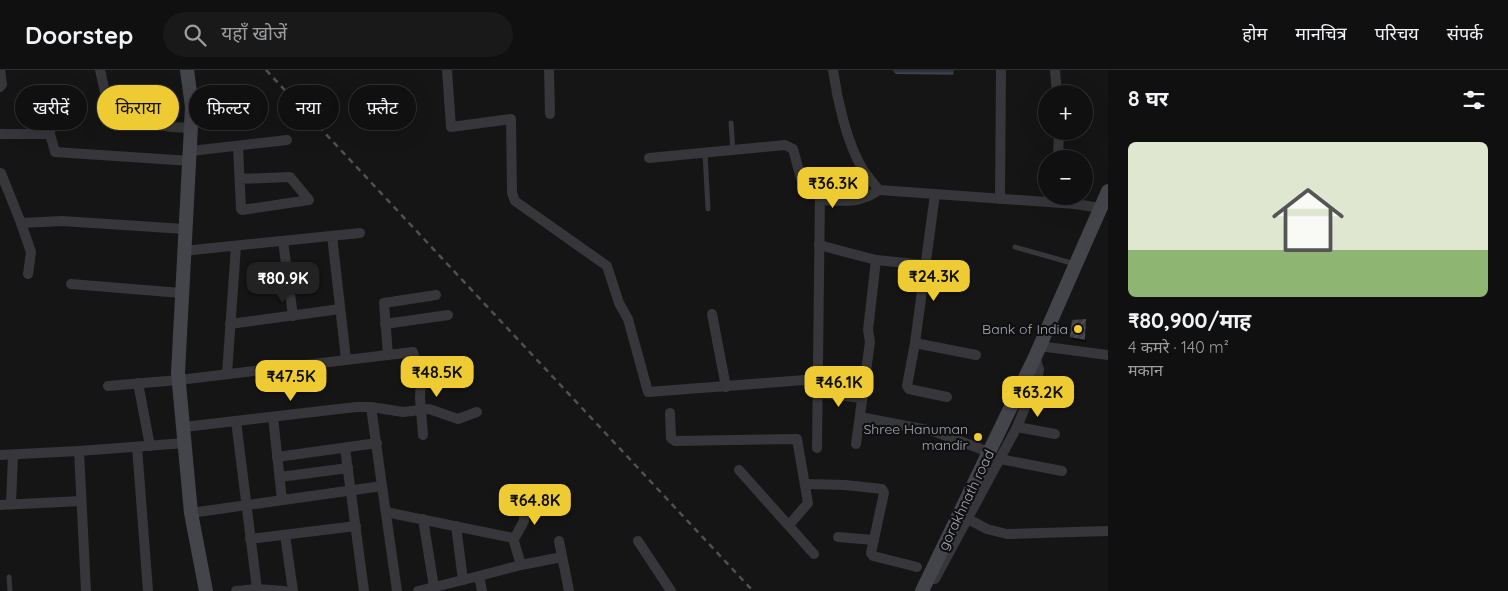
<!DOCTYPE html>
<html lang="hi">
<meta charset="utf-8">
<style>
:root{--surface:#101010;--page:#191919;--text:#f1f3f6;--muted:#9c9d9f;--line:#303030;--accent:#efcb33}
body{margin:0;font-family:Quicksand,"Noto Sans Devanagari",sans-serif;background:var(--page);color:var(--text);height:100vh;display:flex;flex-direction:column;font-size:19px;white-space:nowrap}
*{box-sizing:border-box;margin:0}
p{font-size:16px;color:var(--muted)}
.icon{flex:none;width:28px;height:28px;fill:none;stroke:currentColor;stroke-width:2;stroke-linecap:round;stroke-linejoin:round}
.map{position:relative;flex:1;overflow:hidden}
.details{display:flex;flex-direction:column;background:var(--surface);width:400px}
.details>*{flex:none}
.hud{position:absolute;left:15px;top:15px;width:475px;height:45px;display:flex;gap:10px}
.buttons{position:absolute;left:1038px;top:15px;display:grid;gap:10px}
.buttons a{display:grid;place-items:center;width:55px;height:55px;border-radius:50%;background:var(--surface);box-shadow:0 5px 20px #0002,0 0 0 1px var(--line);font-size:25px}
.price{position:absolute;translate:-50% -42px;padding:0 11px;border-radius:10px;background:var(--accent);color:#111;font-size:16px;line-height:32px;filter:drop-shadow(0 1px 2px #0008)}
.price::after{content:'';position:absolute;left:50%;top:30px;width:15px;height:11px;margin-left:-8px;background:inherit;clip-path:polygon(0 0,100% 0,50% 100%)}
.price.active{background:#222;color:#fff}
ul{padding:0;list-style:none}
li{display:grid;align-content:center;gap:10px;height:265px;padding:0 20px}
li span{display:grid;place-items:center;height:155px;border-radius:8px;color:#555}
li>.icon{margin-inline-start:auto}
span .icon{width:90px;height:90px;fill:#fffc;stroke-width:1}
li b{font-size:21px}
h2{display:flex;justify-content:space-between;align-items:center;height:60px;padding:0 20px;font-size:21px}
.tag{padding:0 18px;border-radius:22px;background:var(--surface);box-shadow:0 5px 20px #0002,0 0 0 1px var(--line);font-size:18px;line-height:45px}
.tag.active{background:var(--accent);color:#111}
header{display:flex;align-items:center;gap:30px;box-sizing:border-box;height:70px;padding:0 25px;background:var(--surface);border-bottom:1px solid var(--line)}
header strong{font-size:24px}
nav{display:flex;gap:28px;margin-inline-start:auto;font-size:18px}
.search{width:350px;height:45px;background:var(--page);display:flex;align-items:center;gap:12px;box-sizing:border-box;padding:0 18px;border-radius:28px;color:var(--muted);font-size:19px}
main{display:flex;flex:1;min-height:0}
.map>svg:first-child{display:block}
.water{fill:url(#water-rules)}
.shadow{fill:#0007}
.building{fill:url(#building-hatch)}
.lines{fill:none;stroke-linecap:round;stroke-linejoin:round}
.lane{stroke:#36363b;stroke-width:5}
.street{stroke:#36363b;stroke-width:10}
.secondary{stroke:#44444b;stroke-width:14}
.rail{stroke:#4f4f56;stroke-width:2.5;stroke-dasharray:6 5;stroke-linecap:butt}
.poi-dot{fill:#efcb33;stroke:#101011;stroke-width:2}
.labels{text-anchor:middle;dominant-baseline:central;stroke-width:4.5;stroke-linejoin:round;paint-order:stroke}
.poi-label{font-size:14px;fill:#a6a9b6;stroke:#101011;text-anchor:end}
.street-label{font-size:14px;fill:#a6a9b6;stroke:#101011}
</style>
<header>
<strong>Doorstep</strong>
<div class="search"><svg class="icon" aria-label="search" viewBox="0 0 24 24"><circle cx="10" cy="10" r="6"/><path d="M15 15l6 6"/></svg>यहाँ खोजें</div>
<nav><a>होम</a><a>मानचित्र</a><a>परिचय</a><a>संपर्क</a></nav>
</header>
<main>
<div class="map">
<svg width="1108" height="521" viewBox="0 0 1108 521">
<defs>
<pattern id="water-rules" width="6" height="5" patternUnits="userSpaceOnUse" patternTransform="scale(1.25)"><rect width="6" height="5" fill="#2b313a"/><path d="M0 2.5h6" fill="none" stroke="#474c54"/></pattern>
<pattern id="building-hatch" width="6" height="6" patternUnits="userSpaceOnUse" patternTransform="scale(1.25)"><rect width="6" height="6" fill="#3c3d40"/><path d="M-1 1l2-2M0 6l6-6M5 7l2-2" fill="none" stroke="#555659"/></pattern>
</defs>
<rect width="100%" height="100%" fill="#151516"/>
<polygon class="water" points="892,0 954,0 953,5 896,4"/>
<polygon class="shadow" points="1085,250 1086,272 1073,270 1072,267"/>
<polygon class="building" points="1086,249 1085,270 1070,267 1072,250"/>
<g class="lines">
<g class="lane">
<polyline points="731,53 733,80"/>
<polyline points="705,83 708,139"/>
<polyline points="1015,177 1075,194"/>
<polyline points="9,507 10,521"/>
</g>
<g class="street">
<polyline points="100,0 107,31 117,43 137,52 172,57 192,58"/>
<polyline points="447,0 451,57 511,49 512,123 515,131 607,196 619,233 628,249 648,322 818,309"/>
<polyline points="549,0 550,44"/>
<path d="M833,0C837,29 847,73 862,98C867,106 873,113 879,120L1075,134L1100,138"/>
<polyline points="1055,0 1057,24"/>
<polyline points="0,17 2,14 0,0"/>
<polyline points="0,64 50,64 55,82 191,91"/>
<polyline points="50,64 51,42"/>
<polyline points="238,76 241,139 242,140 309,130 290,107 240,109"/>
<polyline points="191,81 287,70"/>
<polyline points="649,88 785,75 793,79 802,112 820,122 817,378"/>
<polyline points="1058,89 1059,61"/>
<polyline points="1,103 21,153 62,151 185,159"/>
<polyline points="935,124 915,273 907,316 909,319 947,327"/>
<polyline points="1000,129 1001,0"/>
<path d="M821,130C843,131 860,134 879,120"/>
<polyline points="21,153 31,182 28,204"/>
<polyline points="332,166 346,289"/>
<polyline points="283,171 293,246"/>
<polyline points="819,175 876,190 926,195"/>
<polyline points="183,181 360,163"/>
<polyline points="71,214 181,223"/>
<polyline points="712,244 726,317"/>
<polyline points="230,254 340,239"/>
<polyline points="385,254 448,245"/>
<polyline points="915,273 976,285"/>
<polyline points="1039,276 1108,285"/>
<polyline points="388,285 384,233 436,225"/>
<polyline points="227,304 236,176"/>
<polyline points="138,313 150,376"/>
<polyline points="108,316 179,310 413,282 421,308 420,328 423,365"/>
<polyline points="818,323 862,328"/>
<polyline points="371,337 382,416"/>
<polyline points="670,343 671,368 675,371 797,369 808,433 789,455"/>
<polyline points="273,347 282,430"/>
<polyline points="860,347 933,361 981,379"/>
<polyline points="236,351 257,519"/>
<polyline points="184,357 356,337 371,337 403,342 429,339 458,349 477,342"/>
<polyline points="1017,357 1055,364"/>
<polyline points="856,374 870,272 868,260 876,190"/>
<polyline points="137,377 148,521"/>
<polyline points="345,378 364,521"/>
<polyline points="0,385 79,381"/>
<polyline points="277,387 377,373"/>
<polyline points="1000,389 1062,401"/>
<polyline points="739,400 814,484"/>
<polyline points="280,407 348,398"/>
<polyline points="806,414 845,415 882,419 884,423 871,483 873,486 917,497"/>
<polyline points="11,434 13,385"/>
<polyline points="0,435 81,431"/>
<polyline points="386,442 513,468 521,495 479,506"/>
<polyline points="191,443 382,416 397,521"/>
<polyline points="423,449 434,517"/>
<polyline points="968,449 987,459 1007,464 1108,461"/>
<polyline points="456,456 463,510"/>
<polyline points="285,465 293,521"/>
<polyline points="838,467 874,470"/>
<polyline points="250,469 356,456"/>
<polyline points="514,469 524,451 524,434"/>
<polyline points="559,471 569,521"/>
<polyline points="638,471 671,521"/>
<polyline points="521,495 562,487"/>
<polyline points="935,509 1017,357 1038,306 1039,299 1035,287"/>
<polyline points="86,521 79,381 185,373"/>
<polyline points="236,521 257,519 284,521"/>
<polyline points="418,521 479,506 482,521"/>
</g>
<g class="secondary">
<polyline points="187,0 192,37 178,303 191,443 206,521"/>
<polyline points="922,521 1035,287 1108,121"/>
</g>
<polyline class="rail" points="266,0 753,521"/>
</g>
<g class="poi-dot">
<circle cx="1078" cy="259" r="5"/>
<circle cx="978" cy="367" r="5"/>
</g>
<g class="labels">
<g class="poi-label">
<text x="1068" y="259">Bank of India</text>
<text x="968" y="359">Shree Hanuman<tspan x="968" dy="16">mandir</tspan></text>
</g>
<g class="street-label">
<text transform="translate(966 430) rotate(-64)">gorakhnath road</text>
</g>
</g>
</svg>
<div class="buttons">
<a>+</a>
<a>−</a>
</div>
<b class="price" style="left:833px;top:139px">₹36.3K</b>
<b class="price" style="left:934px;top:232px">₹24.3K</b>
<b class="price active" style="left:283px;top:234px">₹80.9K</b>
<b class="price" style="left:437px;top:328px">₹48.5K</b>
<b class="price" style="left:291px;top:332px">₹47.5K</b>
<b class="price" style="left:839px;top:338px">₹46.1K</b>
<b class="price" style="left:1038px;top:348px">₹63.2K</b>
<b class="price" style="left:535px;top:456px">₹64.8K</b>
<div class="hud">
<a class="tag">खरीदें</a>
<a class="tag active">किराया</a>
<a class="tag">फ़िल्टर</a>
<a class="tag">नया</a>
<a class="tag">फ़्लैट</a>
</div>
</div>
<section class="details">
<h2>8 घर<svg class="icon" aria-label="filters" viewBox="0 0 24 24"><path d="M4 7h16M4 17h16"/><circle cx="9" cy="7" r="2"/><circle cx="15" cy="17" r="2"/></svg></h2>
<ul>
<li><span style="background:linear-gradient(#dfe7d0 70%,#8fb573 0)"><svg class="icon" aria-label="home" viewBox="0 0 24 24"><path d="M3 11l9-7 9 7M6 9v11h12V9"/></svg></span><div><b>₹80,900/माह</b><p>4 कमरे · 140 m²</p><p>मकान</p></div></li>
</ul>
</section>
</main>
